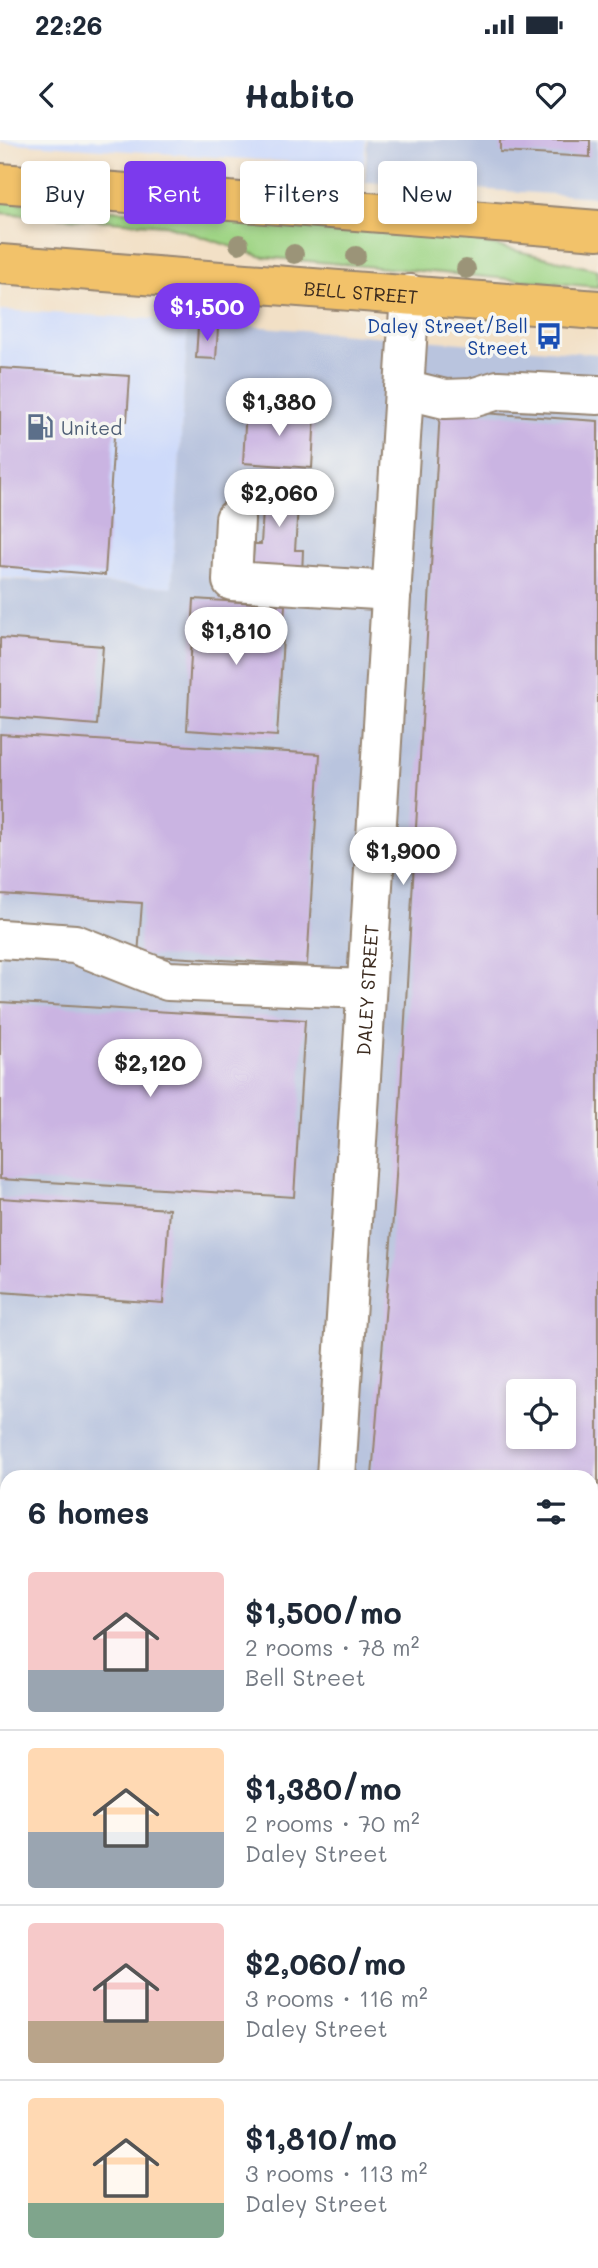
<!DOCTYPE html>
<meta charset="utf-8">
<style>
:root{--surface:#fff;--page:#f2f2f3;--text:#1f2937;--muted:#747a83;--line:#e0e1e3;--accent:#7c3aed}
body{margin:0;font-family:Mali,sans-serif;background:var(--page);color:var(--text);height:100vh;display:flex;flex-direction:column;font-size:26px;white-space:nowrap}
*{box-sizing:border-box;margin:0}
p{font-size:23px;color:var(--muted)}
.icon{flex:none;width:38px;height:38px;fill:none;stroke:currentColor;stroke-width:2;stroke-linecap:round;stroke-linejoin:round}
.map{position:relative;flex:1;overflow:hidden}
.drawer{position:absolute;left:0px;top:1330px;width:598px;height:798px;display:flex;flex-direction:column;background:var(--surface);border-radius:21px 21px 0 0;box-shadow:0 4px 10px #0003}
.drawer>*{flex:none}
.guide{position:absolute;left:21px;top:21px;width:556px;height:63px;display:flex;gap:14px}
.controls{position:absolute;left:506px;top:1239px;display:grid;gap:14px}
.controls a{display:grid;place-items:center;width:70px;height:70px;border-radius:7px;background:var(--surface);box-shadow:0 4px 10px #0003;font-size:35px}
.price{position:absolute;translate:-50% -60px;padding:0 16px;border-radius:24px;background:#fff;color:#222;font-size:23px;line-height:46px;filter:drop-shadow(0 2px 4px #0008)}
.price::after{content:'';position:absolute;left:50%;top:42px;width:21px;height:16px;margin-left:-10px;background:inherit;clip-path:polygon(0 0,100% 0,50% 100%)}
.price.active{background:var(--accent);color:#fff}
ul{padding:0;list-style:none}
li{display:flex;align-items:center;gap:21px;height:175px;padding:0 28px}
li+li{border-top:2px solid var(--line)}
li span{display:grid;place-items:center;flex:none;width:196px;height:140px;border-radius:7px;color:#555}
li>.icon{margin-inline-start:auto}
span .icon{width:84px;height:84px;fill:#fffc;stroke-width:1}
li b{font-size:30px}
h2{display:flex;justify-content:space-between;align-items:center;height:84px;padding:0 28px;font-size:30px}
.tag{padding:0 24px;border-radius:7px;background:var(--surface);box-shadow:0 4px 10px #0003;font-size:24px;line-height:63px}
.tag.active{background:var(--accent);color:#fff}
.status{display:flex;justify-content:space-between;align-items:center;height:49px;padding:0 35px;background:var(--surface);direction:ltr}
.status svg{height:19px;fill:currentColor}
header{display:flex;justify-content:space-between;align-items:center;height:91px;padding:0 28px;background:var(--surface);font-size:32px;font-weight:800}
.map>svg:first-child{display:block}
.built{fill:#cedafa}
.industrial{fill:#b9c4de;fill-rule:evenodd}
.green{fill:#a0d586;stroke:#6e8052;stroke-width:2}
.building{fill:#cab4e2;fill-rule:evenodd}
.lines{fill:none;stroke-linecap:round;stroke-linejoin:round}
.minor-casing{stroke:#968572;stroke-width:42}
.highway-casing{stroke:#968572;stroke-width:42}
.minor{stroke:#fff;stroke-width:38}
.highway{stroke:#f2c26a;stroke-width:38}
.tree{fill:#9b9478}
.labels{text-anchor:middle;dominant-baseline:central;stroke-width:7;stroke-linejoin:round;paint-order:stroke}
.street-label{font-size:19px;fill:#3b2a1e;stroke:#f6f6f2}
.transit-label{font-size:19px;fill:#164399;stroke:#f6f6f2;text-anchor:end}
.service-label{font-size:19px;fill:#4e5e75;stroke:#f6f6f2;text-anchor:start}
</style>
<div class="status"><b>22:26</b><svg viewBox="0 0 49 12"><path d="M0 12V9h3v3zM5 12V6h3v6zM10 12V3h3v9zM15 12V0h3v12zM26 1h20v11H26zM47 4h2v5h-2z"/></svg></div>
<header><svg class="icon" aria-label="back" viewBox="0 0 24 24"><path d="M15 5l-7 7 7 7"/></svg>Habito<svg class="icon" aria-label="heart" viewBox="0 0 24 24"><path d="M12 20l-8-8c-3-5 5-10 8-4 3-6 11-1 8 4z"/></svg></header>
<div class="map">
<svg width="598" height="2128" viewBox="0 0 598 2128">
<rect width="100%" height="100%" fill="#f6f6f2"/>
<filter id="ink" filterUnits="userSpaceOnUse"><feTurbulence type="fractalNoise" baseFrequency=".0143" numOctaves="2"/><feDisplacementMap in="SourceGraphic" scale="14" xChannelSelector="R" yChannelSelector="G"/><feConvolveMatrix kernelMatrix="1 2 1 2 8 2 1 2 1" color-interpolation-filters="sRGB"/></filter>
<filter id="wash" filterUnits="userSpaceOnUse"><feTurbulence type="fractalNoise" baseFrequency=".00686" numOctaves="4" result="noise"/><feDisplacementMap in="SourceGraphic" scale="28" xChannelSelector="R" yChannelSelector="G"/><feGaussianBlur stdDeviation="1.57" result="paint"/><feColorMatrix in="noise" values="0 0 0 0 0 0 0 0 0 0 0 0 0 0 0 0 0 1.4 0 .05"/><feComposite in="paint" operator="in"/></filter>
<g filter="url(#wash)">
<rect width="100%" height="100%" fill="#f2e0c6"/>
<g class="built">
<polygon points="0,0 366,0 364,27 0,2"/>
<polygon points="0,170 188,181 172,447 0,438"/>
</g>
<g class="industrial">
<polygon points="367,0 598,0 598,57 365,42"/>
<path d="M188,181L598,214V2128H0V439L172,447ZM518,1251H564V1297H518ZM7,1337H592V2121H7Z"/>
</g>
<polygon class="green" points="0,61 467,99 598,130 598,147 263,117 166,85 0,73"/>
<g id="blocks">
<g class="building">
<polygon points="500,0 590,0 590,17 500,12"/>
<polygon points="198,187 218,188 216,219 196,218"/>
<polygon points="0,228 130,236 127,281 115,281 105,435 0,426"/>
<polygon points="246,268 315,272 312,328 243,323"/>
<path d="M440,270L598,281V1345H592V1337L372,1336L395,1053ZM518,1251H564V1297H518Z"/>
<polygon points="265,335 300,337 295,410 303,410 302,436 252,433 254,404 261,404"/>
<polygon points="194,459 285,465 277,596 187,590"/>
<polygon points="0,498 103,506 97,585 0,577"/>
<polygon points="0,594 320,614 307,825 138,815 142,763 0,754"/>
<polygon points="0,862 305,880 294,1057 0,1039"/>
<polygon points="0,1058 169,1069 163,1163 0,1152"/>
<polygon points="592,1496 598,1497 598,1962 592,1961"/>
<polygon points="0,1739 7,1740 7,1909 0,1909"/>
<rect x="15" y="2121" width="168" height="7"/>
<polygon points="292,2121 474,2121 474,2128 370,2128 292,2123"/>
</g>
</g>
</g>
<g filter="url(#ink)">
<use href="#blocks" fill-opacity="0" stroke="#968572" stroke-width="2"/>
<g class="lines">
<defs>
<g id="minor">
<polyline points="404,249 445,259 472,258 498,250 598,255"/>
<polyline points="235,379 232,441 392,451"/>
<polyline points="0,799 75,804 168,841 366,849"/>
<path id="s1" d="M336,1337L410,154"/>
<polyline points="592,1414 598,1413"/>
<polyline points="592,1957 598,1957"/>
<polyline points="0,1988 7,1989"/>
<polyline points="592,2028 598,2028"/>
<polyline points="497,2128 497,2121"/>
<polyline points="572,2128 572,2121"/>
</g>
<g id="highway">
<polyline points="0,43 598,90"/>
<path id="s2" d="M0,124L598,170"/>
</g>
</defs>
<use href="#minor" class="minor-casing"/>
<use href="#highway" class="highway-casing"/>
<use href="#minor" class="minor"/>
<use href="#highway" class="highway"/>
</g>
<g class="tree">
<circle cx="239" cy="104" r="10"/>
<circle cx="294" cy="114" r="10"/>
<circle cx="356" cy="116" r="10"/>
<circle cx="466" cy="129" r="10"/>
</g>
</g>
<defs>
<symbol id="bus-bare" viewBox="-9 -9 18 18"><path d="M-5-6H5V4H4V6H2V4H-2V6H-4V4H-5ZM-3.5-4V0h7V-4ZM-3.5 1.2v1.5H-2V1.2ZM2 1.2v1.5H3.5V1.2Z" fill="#1a4fb4" stroke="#f6f6f2" stroke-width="2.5" paint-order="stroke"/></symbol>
<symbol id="fuel-bare" viewBox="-9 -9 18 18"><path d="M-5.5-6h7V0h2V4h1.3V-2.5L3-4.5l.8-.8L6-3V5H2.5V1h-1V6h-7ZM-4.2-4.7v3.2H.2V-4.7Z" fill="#5c6f8a" stroke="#f6f6f2" stroke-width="2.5" paint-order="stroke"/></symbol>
</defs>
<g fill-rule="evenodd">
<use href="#bus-bare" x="530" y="177" width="38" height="38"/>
<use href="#fuel-bare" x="21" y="268" width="38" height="38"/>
</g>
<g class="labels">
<g class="street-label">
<text stroke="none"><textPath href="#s2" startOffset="362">BELL STREET</textPath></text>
<text stroke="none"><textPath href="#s1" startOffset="488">DALEY STREET</textPath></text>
</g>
<g class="transit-label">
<text x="528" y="185">Daley Street/Bell<tspan x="528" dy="22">Street</tspan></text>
</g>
<g class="service-label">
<text x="61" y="287">United</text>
</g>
</g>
</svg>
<div class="controls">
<a><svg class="icon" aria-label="locate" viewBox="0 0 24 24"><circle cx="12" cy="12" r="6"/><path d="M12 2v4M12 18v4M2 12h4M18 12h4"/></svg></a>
</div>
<b class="price active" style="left:207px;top:203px">$1,500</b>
<b class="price" style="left:279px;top:298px">$1,380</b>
<b class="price" style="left:279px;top:389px">$2,060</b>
<b class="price" style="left:236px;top:527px">$1,810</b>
<b class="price" style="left:403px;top:747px">$1,900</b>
<b class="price" style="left:150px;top:959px">$2,120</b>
<div class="guide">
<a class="tag">Buy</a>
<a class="tag active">Rent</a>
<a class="tag">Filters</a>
<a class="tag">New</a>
</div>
<section class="drawer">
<h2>6 homes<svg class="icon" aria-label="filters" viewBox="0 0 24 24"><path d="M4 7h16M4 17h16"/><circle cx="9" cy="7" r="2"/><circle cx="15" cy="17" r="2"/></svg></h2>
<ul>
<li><span style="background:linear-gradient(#f6c9c9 70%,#9aa5b1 0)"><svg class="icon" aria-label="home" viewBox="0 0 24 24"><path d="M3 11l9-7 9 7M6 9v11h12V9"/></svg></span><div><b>$1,500/mo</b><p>2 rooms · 78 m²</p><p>Bell Street</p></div></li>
<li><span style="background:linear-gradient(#ffd9b3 60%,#9aa5b1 0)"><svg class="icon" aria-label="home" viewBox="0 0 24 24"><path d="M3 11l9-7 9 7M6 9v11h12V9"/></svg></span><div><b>$1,380/mo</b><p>2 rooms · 70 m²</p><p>Daley Street</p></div></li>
<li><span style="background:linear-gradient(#f6c9c9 70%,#b9a48a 0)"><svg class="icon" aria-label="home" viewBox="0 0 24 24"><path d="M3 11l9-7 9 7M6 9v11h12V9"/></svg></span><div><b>$2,060/mo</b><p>3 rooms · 116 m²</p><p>Daley Street</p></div></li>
<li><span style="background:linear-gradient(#ffd9b3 75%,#7fa58c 0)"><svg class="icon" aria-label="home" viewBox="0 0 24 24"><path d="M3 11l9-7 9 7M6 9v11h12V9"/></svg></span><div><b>$1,810/mo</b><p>3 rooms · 113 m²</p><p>Daley Street</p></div></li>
</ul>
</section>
</div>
